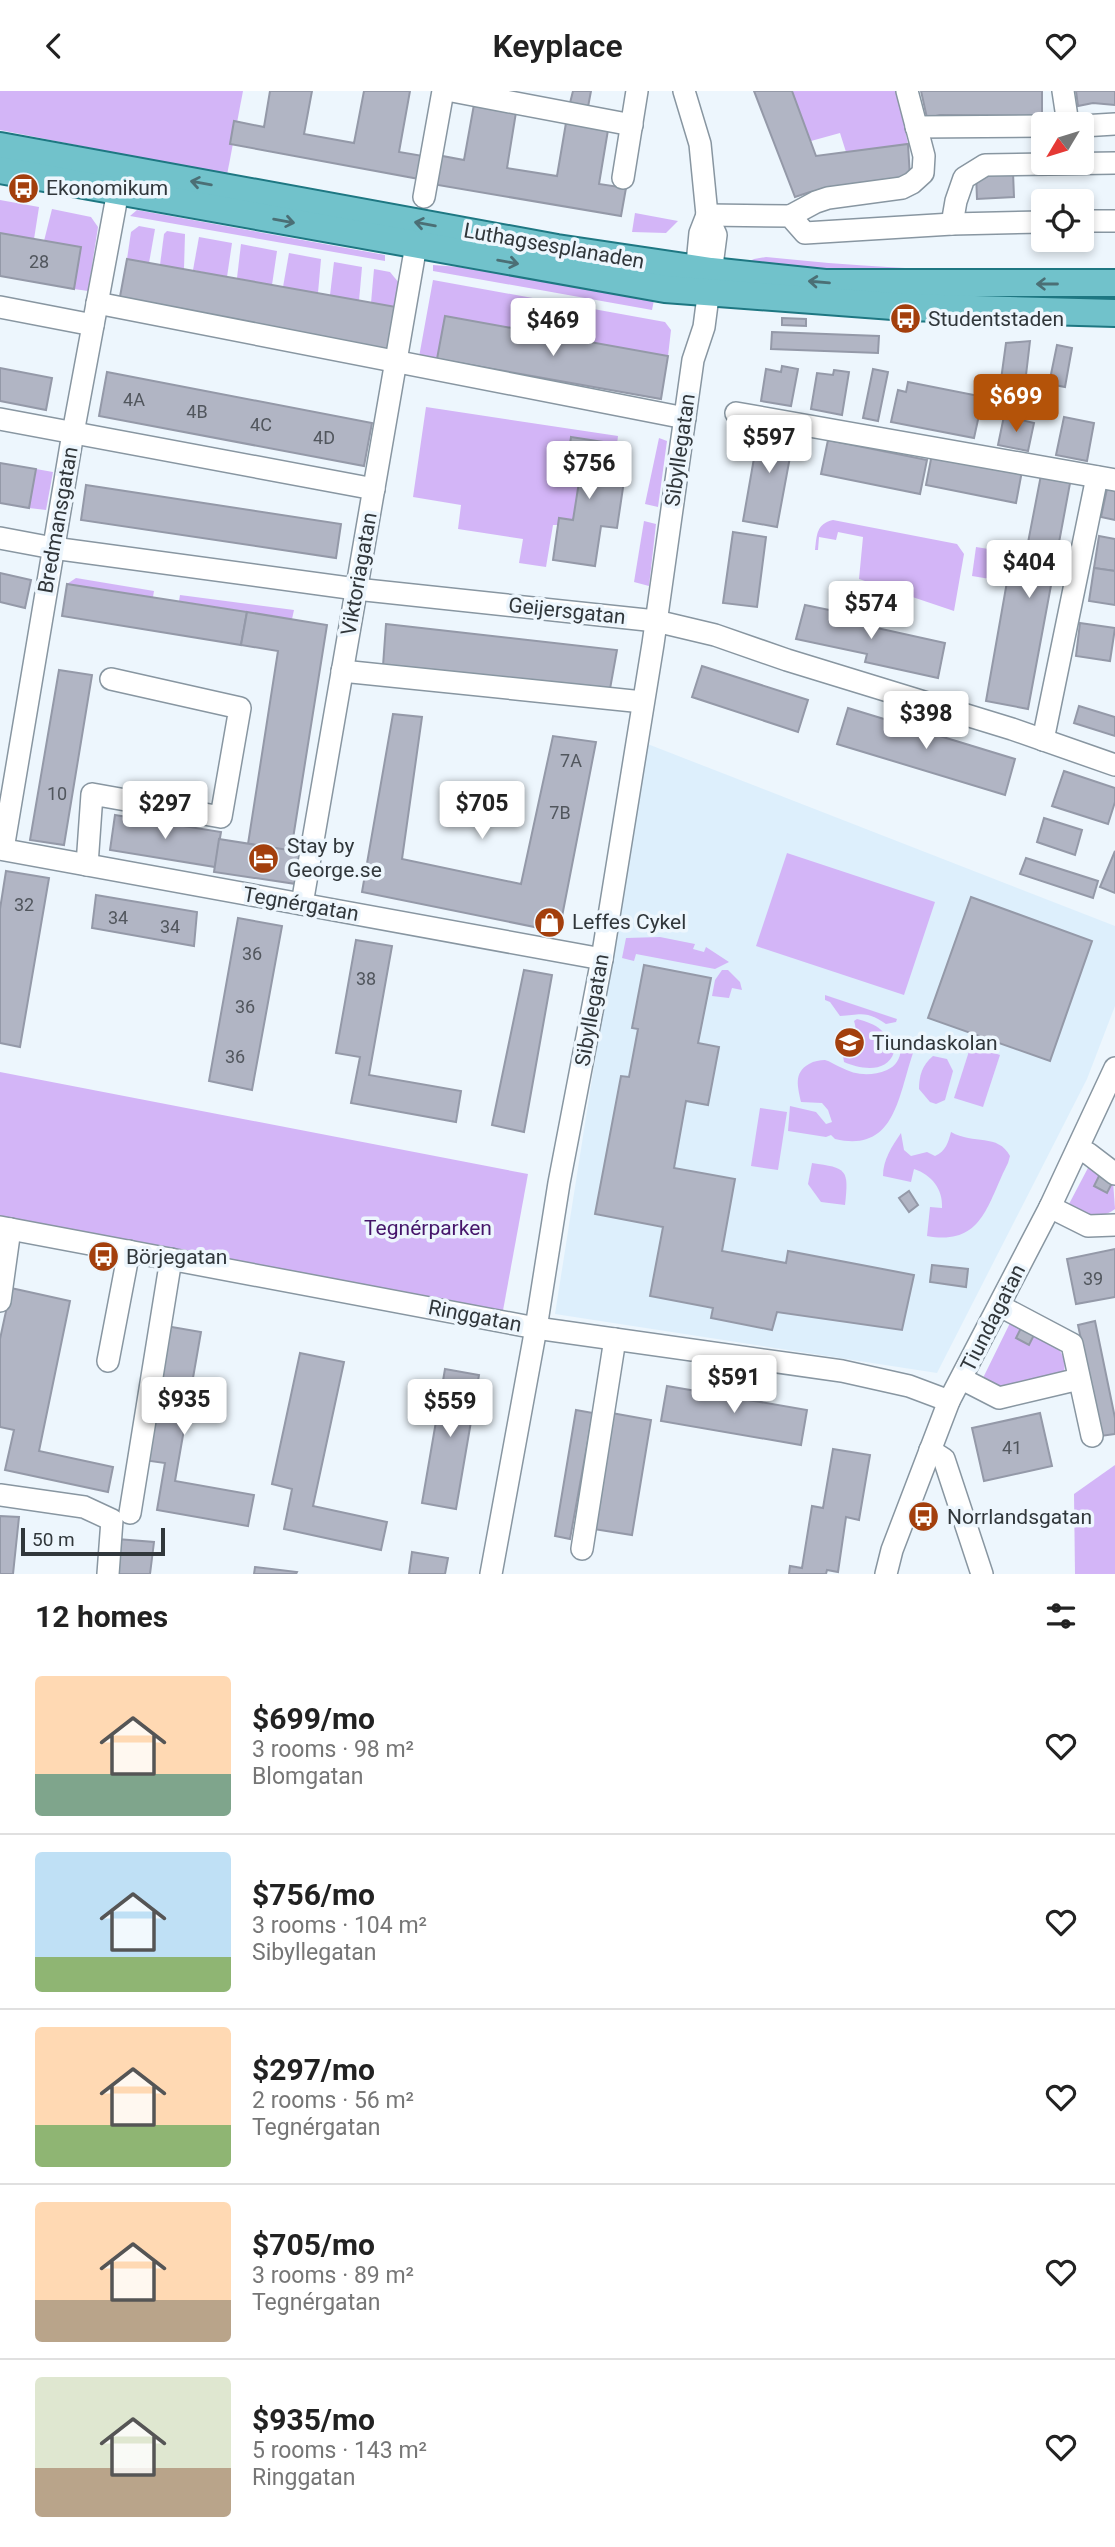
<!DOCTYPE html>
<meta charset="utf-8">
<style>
:root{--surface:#fff;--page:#f6f6f6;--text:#222;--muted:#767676;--line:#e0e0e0;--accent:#b45309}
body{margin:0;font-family:Roboto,sans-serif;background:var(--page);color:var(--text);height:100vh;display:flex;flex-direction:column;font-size:26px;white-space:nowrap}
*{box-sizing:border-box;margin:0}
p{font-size:23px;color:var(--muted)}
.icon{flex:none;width:38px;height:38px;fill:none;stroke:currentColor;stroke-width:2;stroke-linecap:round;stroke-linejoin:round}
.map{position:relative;height:1483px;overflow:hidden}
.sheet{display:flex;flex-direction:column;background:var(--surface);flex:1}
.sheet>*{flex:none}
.needle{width:46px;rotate:232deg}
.buttons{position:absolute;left:1031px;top:21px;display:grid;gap:14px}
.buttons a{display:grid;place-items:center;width:63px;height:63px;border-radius:7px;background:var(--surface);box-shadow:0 4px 10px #0003;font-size:35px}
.scale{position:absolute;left:21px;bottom:18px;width:144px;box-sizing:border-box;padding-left:7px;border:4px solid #31373b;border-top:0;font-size:19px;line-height:24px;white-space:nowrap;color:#31373b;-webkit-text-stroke:5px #edf6fd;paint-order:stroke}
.price{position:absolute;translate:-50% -60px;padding:0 16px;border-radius:7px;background:#fff;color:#222;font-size:23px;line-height:46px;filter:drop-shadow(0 2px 4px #0008)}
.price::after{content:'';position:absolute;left:50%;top:42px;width:21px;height:16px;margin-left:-10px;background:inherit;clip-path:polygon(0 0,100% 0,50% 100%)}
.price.active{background:var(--accent);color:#fff}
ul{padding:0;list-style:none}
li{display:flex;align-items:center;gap:21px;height:175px;padding:0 35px}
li+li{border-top:2px solid var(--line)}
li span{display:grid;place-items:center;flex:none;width:196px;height:140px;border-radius:7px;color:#555}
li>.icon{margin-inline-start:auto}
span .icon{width:84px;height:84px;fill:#fffc;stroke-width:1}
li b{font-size:30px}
h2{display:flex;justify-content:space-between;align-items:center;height:84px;padding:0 35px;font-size:30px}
header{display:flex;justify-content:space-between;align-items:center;height:91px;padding:0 35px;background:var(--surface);font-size:32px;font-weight:600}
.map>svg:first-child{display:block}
.built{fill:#ddeffc}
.green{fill:#d3b5f7}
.building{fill:#b1b5c4;stroke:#9499a8;stroke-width:2}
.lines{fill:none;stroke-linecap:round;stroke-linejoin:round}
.minor-casing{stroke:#8896a1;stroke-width:24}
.major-casing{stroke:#1e7782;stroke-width:30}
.minor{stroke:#fff;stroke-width:21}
.major{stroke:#71c2cb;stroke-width:26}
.oneway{stroke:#4b6f75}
.labels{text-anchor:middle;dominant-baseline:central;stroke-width:7;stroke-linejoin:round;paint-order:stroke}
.number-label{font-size:18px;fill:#51565d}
.poi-label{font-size:21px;fill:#31373b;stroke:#edf6fd;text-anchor:start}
.street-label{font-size:21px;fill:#31373b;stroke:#edf6fd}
.park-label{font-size:21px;fill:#45156a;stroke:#edf6fd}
</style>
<header><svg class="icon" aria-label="back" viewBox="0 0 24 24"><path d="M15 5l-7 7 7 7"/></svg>Keyplace<svg class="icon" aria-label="heart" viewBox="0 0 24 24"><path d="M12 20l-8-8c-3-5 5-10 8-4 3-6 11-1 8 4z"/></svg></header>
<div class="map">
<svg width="1115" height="1483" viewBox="0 0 1115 1483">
<rect width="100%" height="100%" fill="#edf6fd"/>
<polygon class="built" points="645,652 1115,835 1115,915 1087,988 937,1282 555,1223"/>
<g class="green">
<polygon points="0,0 243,0 227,84 0,39"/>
<polygon points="792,0 897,0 908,53 846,61 840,42 811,50"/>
<polygon points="0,109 39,116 34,148 0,142"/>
<polygon points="52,118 91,126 98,136 88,200 74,198 80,156 44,150"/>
<polygon points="137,119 385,164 385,170 130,125"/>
<polygon points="635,122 678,130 666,142 632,141"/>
<polygon points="139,135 155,138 149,172 127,168 131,141"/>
<polygon points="167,140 185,143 184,178 160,174 164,143"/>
<polygon points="199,146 232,152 227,186 193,179"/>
<polygon points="241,153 277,160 272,194 237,187"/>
<polygon points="289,162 321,168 318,202 283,196"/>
<path d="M766,166C881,178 999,184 1115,178V187L961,188L750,174V170L754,168Z"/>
<polygon points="334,171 362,176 359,210 330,204"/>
<polygon points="433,174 460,176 654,209 652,219 433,180"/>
<polygon points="374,178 390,181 399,192 396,216 371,212"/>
<polygon points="433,189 665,231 671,239 668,265 445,225 437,268 419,266"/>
<polygon points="426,316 618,345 617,353 571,346 565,388 579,391 573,429 559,427 558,434 553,434 546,476 519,472 523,448 458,438 461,414 413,406"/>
<polygon points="659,347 667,350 658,416 645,413"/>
<polygon points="36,378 53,381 46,419 29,417"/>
<path d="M833,429L957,453L964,463L954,520L859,488L863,446L838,441L836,449L819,446L818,459H815C817,444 816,433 833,429Z"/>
<polygon points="644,430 656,433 649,495 634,491"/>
<polygon points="976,456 1007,461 1002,490 972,485"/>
<polygon points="76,487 154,500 153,506 67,493"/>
<polygon points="180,504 294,519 292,528 179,510"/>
<polygon points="787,762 935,811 904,904 756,855"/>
<polygon points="660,846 695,853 693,858 704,861 706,856 729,871 715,878 636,863 634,870 622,867 626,847"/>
<polygon points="722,879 728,879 740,891 742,899 732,897 729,907 712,905 715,889"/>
<path d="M825,904L897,928L896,931L886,933C866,919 860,924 840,925L830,911L825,909Z"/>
<path d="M857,928C877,933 889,941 894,961C887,983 860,978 844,971L843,965C855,959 858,941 854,930Z"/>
<polygon points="971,954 1000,964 983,1016 954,1007"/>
<path d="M901,958L913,962C898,1006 895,1062 835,1048L831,1044L826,1046L788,1040L790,1015L816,1021L826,1033L832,1031L828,1019L822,1012L801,1011C798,996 793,982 809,973C814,970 820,969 825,969C830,970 835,974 840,976C855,984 870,986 887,979C896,975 900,968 901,958Z"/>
<path d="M933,965L947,968L953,980L945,1009L936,1013L930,1011L919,998C919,985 922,974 933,965Z"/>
<polygon points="0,981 528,1083 502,1225 0,1125"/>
<polygon points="760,1017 787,1021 778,1079 751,1075"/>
<path d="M951,1041C974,1054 998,1042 1010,1065L1008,1072C987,1113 983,1155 927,1145L930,1116L942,1117C943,1098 932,1084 914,1078L911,1091L883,1085C883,1069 892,1055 901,1042L904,1059L911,1065L927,1061L935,1065C946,1060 948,1052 951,1041Z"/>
<path d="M812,1072C847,1077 849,1078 845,1114L821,1111L808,1093Z"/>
<path d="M1089,1075L1113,1090L1115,1118C1103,1128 1076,1128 1069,1113Z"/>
<path d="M1011,1230C1032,1240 1070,1251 1064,1281L1058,1285L997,1299L982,1289Z"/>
<polygon points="1115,1374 1115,1483 1075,1483 1074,1403"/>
</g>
<g class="building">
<polygon points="270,0 312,0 304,43 354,52 364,0 410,0 399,61 423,65 419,88 230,53 234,30 264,36"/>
<polygon points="573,0 591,0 588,16 570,12"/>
<polygon points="754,0 792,0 816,65 908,53 910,87 810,101 795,106"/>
<polygon points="921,0 1042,0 1042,25 940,24 927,27"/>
<polygon points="1076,0 1115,0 1115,14 1093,12 1078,15"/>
<polygon points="475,8 517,15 507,77 557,85 567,26 609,33 599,93 626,97 621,125 432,93 437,64 464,69"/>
<polygon points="1013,81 1014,106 977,108 976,83"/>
<polygon points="0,142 81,156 74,198 0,185"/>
<polygon points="127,168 396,216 389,259 119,211"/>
<polygon points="445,225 668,265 661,308 437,268"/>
<polygon points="782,227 806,228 806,235 782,234"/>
<polygon points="772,241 879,245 878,262 771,258"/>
<polygon points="1030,250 1024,301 1000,296 1006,252"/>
<polygon points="1057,254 1072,257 1065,296 1049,293"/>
<polygon points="782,275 798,278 791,315 761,310 766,278 781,281"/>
<polygon points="0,277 52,287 46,319 0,310"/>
<polygon points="873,278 888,281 878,330 863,327"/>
<polygon points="834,279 849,281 842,324 811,318 817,282 833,284"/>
<polygon points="107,281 372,332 364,375 99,325"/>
<polygon points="908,291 979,305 977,315 981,315 974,347 891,331 898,299 906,301"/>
<polygon points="1004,325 1034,332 1028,360 998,354"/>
<polygon points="1064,326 1094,332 1087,370 1056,364"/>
<polygon points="760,333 795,339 777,436 743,430"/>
<polygon points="571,346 617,353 611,389 624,390 617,437 601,435 595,475 553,469 559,427 573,429 579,391 565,388"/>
<polygon points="828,349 927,369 920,403 821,383"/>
<polygon points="932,363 1022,380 1016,412 926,394"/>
<polygon points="0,372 36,378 29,417 0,412"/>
<polygon points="1041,384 1071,387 1028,618 986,610 1008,485 1021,488"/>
<polygon points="1108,393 1115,394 1115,429 1101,426"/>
<polygon points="86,394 341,433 336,467 81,429"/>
<polygon points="733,441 766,446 757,516 723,512"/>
<polygon points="1099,445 1115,448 1115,480 1094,477"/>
<polygon points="1094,477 1115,480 1115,514 1089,510"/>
<polygon points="0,482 31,489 25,517 0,511"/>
<polygon points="67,493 247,521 241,554 62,525"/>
<polygon points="805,514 878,529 877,537 945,552 938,587 865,571 867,563 796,548"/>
<polygon points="247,521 327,534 291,760 248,753 278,560 241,554"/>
<polygon points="1080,532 1115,537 1110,570 1076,565"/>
<polygon points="386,533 617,559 610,598 383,575"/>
<polygon points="702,575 808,609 798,641 692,606"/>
<polygon points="59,579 92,584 64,754 30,749"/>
<polygon points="1079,615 1115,626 1115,645 1074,632"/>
<polygon points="848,617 1015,668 1005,704 837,653"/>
<polygon points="393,623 422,626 402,768 521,793 553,645 596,651 559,841 362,801"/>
<polygon points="1064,680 1115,697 1115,711 1108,733 1052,715"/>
<polygon points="115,724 221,741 215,776 110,759"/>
<polygon points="1044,727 1082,739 1075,764 1037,751"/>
<polygon points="219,748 301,761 296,793 214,781"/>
<polygon points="1115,760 1115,802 1100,796"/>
<polygon points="1026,767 1098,790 1093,807 1020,783"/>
<polygon points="6,780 49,787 20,956 0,952 0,818"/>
<polygon points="96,804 197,821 194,855 92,837"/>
<polygon points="971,806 1092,850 1050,970 928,927"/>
<polygon points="238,827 282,835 252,999 209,990"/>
<polygon points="356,849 392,855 369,984 461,1000 456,1031 351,1012 360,966 336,962"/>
<polygon points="644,874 711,887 698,952 719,956 708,1014 686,1010 674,1077 735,1088 722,1160 786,1172 788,1160 914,1184 902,1239 777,1221 772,1239 711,1227 713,1217 650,1205 663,1136 595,1123 621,985 629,986 638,938 632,937"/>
<polygon points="524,879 552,884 524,1041 492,1034"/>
<polygon points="1100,1083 1113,1090 1107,1102 1094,1095"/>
<polygon points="909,1100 918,1114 909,1121 899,1107"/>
<polygon points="1115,1158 1115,1206 1076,1213 1067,1168"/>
<polygon points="932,1174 968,1178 966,1196 930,1191"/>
<polygon points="11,1197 70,1210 39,1360 113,1376 108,1401 5,1379 14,1339 0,1336 0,1248"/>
<polygon points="1095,1230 1115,1327 1115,1343 1101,1345 1078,1234"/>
<polygon points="166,1235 201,1241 175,1390 254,1404 248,1435 157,1419 165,1372 143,1369"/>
<polygon points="1022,1235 1035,1242 1029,1254 1016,1247"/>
<polygon points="300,1262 344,1271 313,1415 387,1431 381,1459 284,1438 292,1398 272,1393"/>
<polygon points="445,1278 479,1284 456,1418 422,1412"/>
<polygon points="667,1295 807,1319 801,1354 661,1330"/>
<polygon points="576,1319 593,1322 570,1448 555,1445"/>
<polygon points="606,1321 651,1329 632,1444 587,1437"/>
<polygon points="1040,1322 1052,1375 984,1390 972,1337"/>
<polygon points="833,1358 870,1364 859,1429 846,1426 838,1481 827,1479 826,1483 789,1483 790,1475 802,1477 812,1415 823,1417"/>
<polygon points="0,1425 19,1426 13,1483 0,1483"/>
<polygon points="117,1448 154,1451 150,1483 112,1483"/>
<polygon points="412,1461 448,1467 445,1483 409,1483"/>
<polygon points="255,1476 297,1481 296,1483 254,1483"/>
</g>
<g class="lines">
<defs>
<g id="minor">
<polyline points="452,0 632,34"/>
<polyline points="1063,0 1068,33"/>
<polyline points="1082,35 1115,33"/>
<polyline points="916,36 1043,35"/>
<polyline points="623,87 637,0"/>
<polyline points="424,106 443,0"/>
<polyline points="707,124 790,125 805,142 952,133 1043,131"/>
<polyline points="790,125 816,111 828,107 902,97 912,92 923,82 924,65 907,0"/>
<polyline points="1082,130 1115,130"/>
<polyline points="952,133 956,110 964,87 985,74 1115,72"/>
<polyline points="695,194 700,142 707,124"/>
<polyline points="97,212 685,327"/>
<polyline points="0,216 93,234"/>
<polyline points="736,322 1115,389"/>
<polyline points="0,328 374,398"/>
<polyline points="0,447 53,457 356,498 656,530 715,544 787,569 1012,638 1115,674"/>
<polyline points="342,580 643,611"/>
<polyline points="1043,649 1097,386"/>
<polyline points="0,758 602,868"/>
<polyline points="3,758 73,342 118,100"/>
<polyline points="87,774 92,703 221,726 240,617 111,588"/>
<polyline points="302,813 416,154"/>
<polyline points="1078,1057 1089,1063 1115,1083"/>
<polyline points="1050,1116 1088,1135 1115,1134"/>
<polyline points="0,1136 536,1237 842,1280 909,1295 949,1310"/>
<polyline points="0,1210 10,1138"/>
<polyline points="1000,1215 1072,1253 1092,1345"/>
<polyline points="108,1270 129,1160"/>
<polyline points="962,1288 999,1307 1079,1288"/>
<polyline points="930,1359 944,1368 982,1483"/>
<polyline points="0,1404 84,1416 112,1429 108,1483"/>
<polyline points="130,1422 171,1168"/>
<polyline points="582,1458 615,1248"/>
<polyline points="491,1483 536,1237 559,1092 602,868 653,553 693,269 704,236 716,144 707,124 700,53 684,0"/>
<polyline points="886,1483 892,1459 949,1310 1050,1116 1115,977"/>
</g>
<g id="major">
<polyline points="0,55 557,157 711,180 825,192 1115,192"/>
<polyline points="0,79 665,198 906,216 1115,222"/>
</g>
</defs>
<use href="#minor" class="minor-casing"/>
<use href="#major" class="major-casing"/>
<use href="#minor" class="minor"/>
<use href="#major" class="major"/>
</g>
<defs><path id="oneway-shaft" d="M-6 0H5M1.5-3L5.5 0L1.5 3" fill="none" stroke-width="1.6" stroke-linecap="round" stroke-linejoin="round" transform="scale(1.75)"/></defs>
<g class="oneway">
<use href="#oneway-shaft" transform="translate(201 92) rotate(-170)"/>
<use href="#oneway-shaft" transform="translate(284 130) rotate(10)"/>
<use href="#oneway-shaft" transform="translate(425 133) rotate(-170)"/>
<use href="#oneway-shaft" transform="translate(508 171) rotate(10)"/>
<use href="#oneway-shaft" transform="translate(819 191) rotate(-175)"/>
<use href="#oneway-shaft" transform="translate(1047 193) rotate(180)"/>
</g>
<defs>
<symbol id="bus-disc" viewBox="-11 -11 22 22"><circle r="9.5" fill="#a33f0d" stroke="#edf6fd"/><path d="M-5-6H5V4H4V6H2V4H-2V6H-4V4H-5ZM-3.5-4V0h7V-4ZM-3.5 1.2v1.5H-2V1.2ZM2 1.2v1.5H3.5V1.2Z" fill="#fff"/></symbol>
<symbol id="hotel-disc" viewBox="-11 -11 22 22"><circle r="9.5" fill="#a33f0d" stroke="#edf6fd"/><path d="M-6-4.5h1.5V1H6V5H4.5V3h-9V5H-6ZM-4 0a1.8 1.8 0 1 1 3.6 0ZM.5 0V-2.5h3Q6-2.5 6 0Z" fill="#fff"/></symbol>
<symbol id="shop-disc" viewBox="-11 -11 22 22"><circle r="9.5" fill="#a33f0d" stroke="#edf6fd"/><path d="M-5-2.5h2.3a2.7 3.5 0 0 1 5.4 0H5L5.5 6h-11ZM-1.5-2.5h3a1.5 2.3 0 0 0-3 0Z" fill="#fff"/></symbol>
<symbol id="school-disc" viewBox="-11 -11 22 22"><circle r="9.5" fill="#a33f0d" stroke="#edf6fd"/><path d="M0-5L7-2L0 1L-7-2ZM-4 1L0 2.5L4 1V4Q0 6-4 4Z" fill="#fff"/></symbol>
</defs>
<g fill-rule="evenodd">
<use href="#bus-disc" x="6" y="80" width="35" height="35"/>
<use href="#bus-disc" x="888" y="210" width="35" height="35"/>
<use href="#hotel-disc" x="246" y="750" width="35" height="35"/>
<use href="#shop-disc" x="532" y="814" width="35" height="35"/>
<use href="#school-disc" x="832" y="934" width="35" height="35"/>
<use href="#bus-disc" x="86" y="1148" width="35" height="35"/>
<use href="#bus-disc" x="906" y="1408" width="35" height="35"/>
</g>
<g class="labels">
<g class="number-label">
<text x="39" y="170">28</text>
<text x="134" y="308">4A</text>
<text x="197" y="320">4B</text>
<text x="261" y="333">4C</text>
<text x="324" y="346">4D</text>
<text x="571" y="669">7A</text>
<text x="57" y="702">10</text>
<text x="560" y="721">7B</text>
<text x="24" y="813">32</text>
<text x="118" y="826">34</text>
<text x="170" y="835">34</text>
<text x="252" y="862">36</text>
<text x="366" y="887">38</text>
<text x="245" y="915">36</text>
<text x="235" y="965">36</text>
<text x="1093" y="1187">39</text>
<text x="1012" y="1356">41</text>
</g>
<g class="poi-label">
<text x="46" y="97">Ekonomikum</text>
<text x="928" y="228">Studentstaden</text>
<text x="287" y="755">Stay by<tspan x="287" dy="24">George.se</tspan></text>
<text x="572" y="831">Leffes Cykel</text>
<text x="872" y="952">Tiundaskolan</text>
<text x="126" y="1166">Börjegatan</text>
<text x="947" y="1426">Norrlandsgatan</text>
</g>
<g class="street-label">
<text transform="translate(554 155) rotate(10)">Luthagsesplanaden</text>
<text transform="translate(680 359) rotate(-82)">Sibyllegatan</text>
<text transform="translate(58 429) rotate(-80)">Bredmansgatan</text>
<text transform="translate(359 483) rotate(-80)">Viktoriagatan</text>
<text transform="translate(567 520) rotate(6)">Geijersgatan</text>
<text transform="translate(301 813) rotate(10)">Tegnérgatan</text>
<text transform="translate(592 919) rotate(-80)">Sibyllegatan</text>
<text transform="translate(475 1225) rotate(11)">Ringgatan</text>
<text transform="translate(993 1227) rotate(-63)">Tiundagatan</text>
</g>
<g class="park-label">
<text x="428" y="1137">Tegnérparken</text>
</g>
</g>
</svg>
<div class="buttons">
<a><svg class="needle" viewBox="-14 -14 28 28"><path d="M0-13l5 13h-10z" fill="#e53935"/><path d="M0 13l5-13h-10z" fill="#767676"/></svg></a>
<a><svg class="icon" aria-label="locate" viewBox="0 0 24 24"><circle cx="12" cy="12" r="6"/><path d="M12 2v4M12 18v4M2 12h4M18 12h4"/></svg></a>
</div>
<div class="scale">50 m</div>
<b class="price" style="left:553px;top:267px">$469</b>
<b class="price active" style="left:1016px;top:343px">$699</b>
<b class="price" style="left:769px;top:384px">$597</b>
<b class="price" style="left:589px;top:410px">$756</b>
<b class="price" style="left:1029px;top:509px">$404</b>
<b class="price" style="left:871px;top:550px">$574</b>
<b class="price" style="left:926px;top:660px">$398</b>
<b class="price" style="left:165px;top:750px">$297</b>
<b class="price" style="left:482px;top:750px">$705</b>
<b class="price" style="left:734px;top:1324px">$591</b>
<b class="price" style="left:184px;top:1346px">$935</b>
<b class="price" style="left:450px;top:1348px">$559</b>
</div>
<section class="sheet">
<h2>12 homes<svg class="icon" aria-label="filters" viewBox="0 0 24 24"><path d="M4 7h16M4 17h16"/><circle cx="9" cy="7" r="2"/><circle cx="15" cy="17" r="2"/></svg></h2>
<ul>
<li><span style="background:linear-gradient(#ffd9b3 70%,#7fa58c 0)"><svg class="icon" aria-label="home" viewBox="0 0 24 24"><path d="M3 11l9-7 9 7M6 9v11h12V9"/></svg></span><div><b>$699/mo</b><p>3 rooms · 98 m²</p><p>Blomgatan</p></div><svg class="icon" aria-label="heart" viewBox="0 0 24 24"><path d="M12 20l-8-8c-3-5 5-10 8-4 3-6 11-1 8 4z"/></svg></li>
<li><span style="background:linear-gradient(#bfe0f5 75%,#8fb573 0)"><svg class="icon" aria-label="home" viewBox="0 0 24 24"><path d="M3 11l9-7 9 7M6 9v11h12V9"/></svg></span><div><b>$756/mo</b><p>3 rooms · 104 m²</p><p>Sibyllegatan</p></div><svg class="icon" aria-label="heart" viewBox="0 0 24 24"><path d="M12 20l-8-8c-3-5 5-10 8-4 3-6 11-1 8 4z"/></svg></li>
<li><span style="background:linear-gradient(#ffd9b3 70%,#8fb573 0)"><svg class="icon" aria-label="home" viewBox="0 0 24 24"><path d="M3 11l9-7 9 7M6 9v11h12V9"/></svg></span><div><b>$297/mo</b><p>2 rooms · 56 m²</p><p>Tegnérgatan</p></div><svg class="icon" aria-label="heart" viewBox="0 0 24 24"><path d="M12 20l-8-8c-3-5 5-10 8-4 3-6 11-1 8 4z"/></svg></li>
<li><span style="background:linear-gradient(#ffd9b3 70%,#b9a48a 0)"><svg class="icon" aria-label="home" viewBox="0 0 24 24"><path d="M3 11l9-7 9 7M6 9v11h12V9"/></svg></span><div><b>$705/mo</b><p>3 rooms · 89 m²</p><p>Tegnérgatan</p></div><svg class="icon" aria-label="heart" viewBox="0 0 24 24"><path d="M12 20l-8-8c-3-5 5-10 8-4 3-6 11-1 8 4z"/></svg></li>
<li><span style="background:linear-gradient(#dfe7d0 65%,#b9a48a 0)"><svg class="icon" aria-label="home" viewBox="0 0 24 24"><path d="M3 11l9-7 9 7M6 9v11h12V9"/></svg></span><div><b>$935/mo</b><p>5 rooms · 143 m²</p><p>Ringgatan</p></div><svg class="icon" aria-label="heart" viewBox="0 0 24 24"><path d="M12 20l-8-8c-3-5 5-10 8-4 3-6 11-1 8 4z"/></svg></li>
</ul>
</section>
